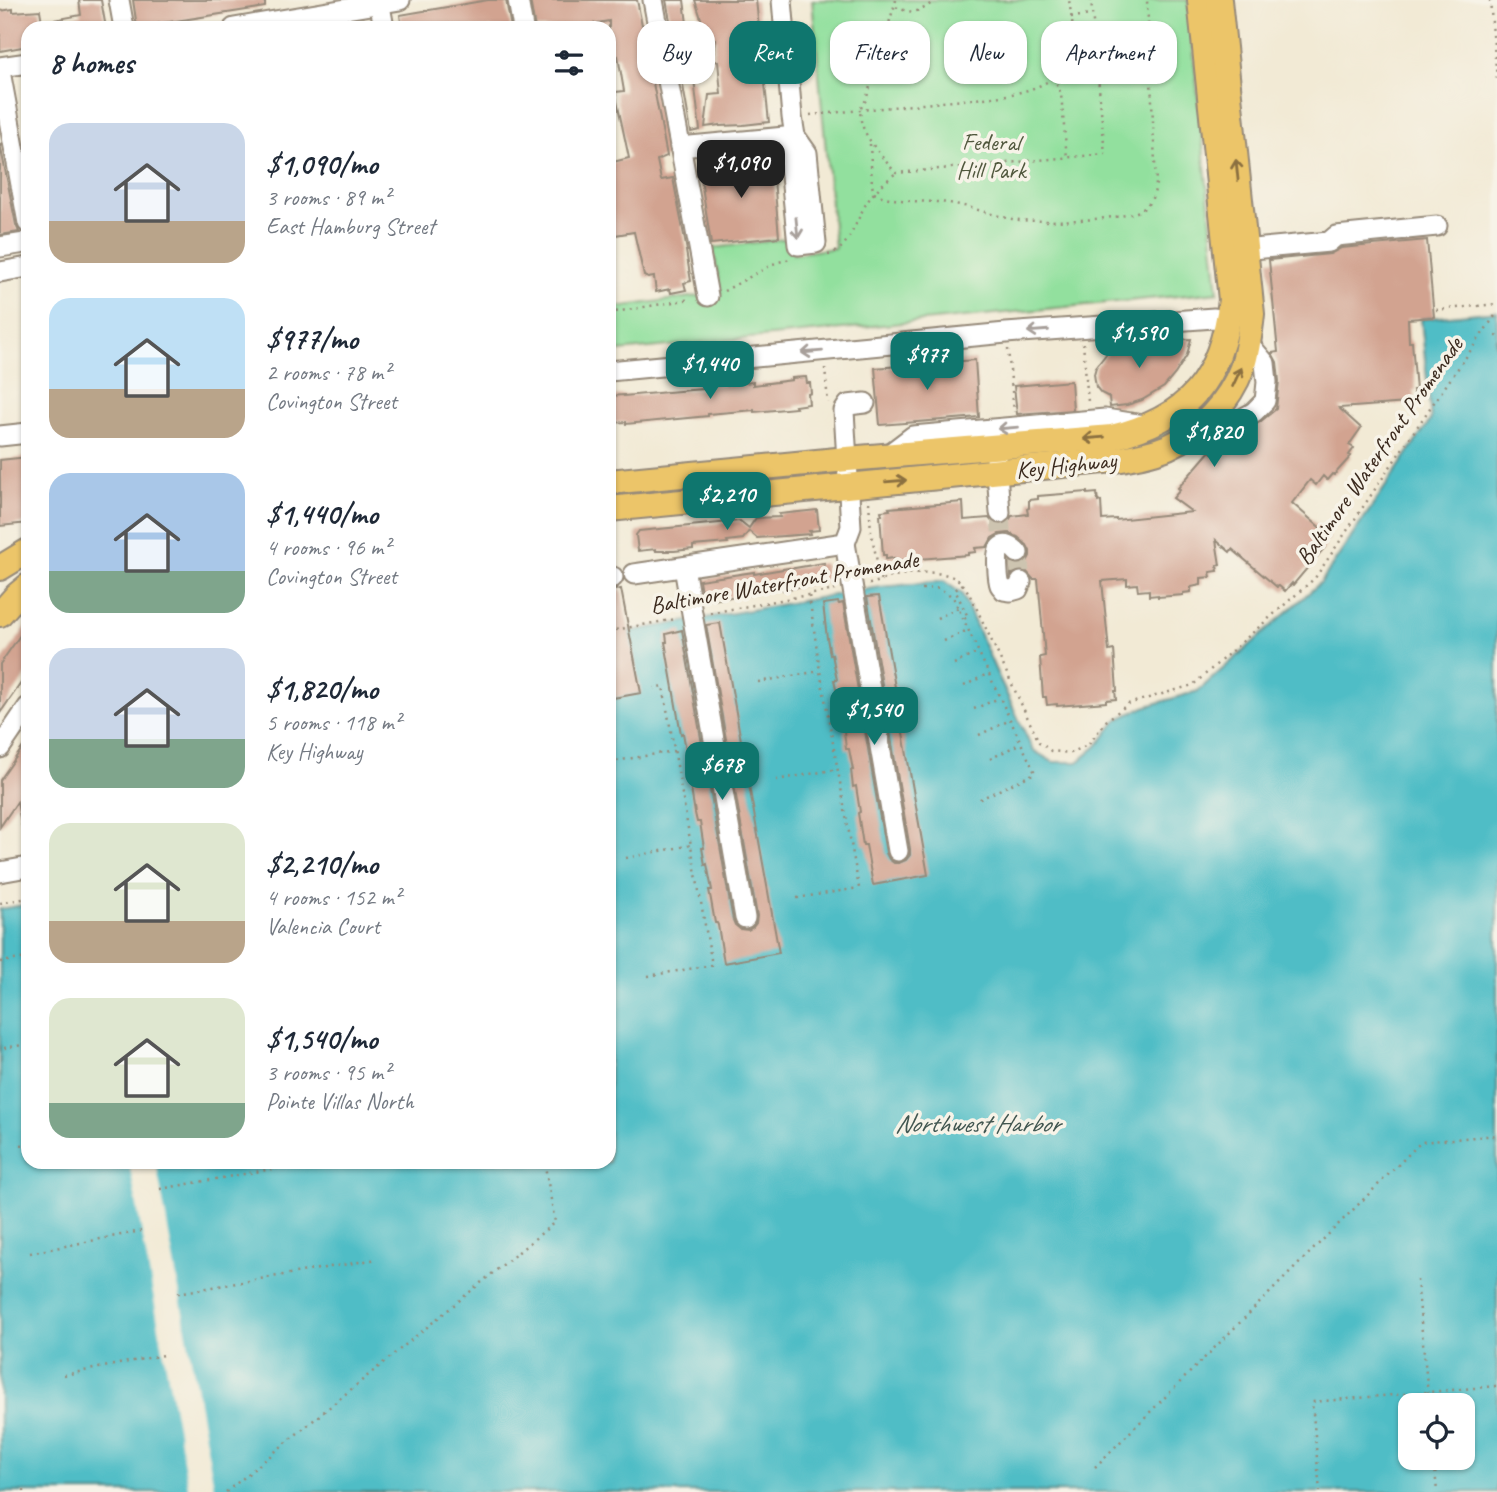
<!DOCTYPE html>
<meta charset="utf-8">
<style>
:root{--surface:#fff;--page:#f2f2f3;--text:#1f2937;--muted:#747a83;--accent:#0f766e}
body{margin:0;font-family:Caveat,sans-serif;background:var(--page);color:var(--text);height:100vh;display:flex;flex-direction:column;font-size:26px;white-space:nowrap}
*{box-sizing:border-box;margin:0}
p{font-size:23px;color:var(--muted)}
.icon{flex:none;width:38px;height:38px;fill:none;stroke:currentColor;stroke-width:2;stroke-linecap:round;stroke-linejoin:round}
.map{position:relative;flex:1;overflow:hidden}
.details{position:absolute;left:21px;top:21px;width:595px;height:1148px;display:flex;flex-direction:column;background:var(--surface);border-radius:21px;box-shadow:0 2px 5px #0004}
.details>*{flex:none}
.hud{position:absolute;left:637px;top:21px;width:665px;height:63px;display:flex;gap:14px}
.fabs{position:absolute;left:1398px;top:1393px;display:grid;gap:14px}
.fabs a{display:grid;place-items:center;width:77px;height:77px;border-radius:14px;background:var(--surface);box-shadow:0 2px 5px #0004;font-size:35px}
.price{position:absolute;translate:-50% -60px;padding:0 16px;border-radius:14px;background:var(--accent);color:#fff;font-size:23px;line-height:46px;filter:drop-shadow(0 2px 4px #0008)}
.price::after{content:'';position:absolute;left:50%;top:42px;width:21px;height:16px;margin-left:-10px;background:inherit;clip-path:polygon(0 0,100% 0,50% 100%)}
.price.selected{background:#222;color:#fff}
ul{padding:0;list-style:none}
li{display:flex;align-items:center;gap:21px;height:175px;padding:0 28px}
li span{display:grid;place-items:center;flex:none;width:196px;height:140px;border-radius:21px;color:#555}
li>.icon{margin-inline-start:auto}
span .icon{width:84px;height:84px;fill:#fffc;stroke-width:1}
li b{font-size:30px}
h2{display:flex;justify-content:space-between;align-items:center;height:84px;padding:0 28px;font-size:30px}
.pill{padding:0 24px;border-radius:21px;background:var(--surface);box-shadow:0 2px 5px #0004;font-size:24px;line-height:63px}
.pill.selected{background:var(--accent);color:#fff}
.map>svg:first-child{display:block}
.green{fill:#92e09e;stroke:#66855e;stroke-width:2}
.water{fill:#4fbdc6;stroke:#457472;stroke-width:2;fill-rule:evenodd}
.pier{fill:#f2ead5}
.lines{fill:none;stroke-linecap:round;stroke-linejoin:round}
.ferry{stroke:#415650;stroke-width:2;stroke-dasharray:9 7;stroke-linecap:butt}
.building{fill:#d2a390}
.minor-tunnel{stroke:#cdc4b0;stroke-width:19;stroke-dasharray:19 10;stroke-linecap:butt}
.minor-casing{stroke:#968a7a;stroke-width:23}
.major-casing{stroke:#968a7a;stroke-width:28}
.path{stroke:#968a7a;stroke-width:2.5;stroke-dasharray:2 5;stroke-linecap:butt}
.minor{stroke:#fff;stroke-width:19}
.major{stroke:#ecc569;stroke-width:24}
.oneway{stroke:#8b7040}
.oneway2{stroke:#a79f9a}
.labels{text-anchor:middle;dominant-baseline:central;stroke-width:7;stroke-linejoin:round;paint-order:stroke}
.park-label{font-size:24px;fill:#51583e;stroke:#f7f3e8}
.street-label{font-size:24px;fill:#3b2a1e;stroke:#f7f3e8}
.water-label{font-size:26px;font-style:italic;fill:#415650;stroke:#f7f3e8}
</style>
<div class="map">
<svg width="1497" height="1492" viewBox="0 0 1497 1492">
<rect width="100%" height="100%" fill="#f7f3e8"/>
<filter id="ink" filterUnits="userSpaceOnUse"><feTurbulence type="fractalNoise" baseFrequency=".0143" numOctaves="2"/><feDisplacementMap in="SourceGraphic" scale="14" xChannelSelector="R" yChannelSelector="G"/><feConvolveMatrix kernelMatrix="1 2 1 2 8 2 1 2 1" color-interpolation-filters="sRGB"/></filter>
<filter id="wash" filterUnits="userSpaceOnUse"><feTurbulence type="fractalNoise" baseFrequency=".00686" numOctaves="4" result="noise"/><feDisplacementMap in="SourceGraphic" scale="28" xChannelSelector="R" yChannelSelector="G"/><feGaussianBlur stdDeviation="1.57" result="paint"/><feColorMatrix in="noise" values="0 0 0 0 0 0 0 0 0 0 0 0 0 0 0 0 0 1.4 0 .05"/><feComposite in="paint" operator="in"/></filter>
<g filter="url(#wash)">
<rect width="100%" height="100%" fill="#f2ead5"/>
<g class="green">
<polygon points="812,0 1188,0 1218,292 609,352 609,308 721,293 713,248 791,238 793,254 835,248"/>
<path d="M1233,340H1240C1234,354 1230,369 1224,382C1207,415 1171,437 1137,447L1136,443L1148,436Z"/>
</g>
<path class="water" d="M1497,311V1492H0V909L28,904V1162H609V635L880,587L944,581L962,594L995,669L1033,750L1053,762H1078L1097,746L1118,719L1144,707L1198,691L1321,582L1431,419L1421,319ZM1410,1405H1463V1458H1410Z"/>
<polygon class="pier" points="129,1162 156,1162 215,1492 189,1492"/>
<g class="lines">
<polyline class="ferry" points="1496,337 1495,377 1497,382"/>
</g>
<g id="blocks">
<g class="building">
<polygon points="79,0 101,0 106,28 43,28 43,22 81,15"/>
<polygon points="133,0 265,0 265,7 137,27"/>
<polygon points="488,0 506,0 511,28 402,28 400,15"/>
<polygon points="530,0 637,0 642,25 644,25 647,39 648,57 667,156 657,160 661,180 673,178 687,251 686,251 691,281 684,283 686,290 671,293 670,289 656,292 654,277 648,278 644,276 634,232 609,236 609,163 629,158 615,92 624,91 618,56 611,57 609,47 609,21 569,28 535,28"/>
<polygon points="666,0 684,0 691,55 677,56"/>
<polygon points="695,0 756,0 769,122 743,125 720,126 720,125 705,127 709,95 721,94 718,61 713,62 716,39 708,40"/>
<polygon points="13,9 13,12 40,10 43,28 28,28 28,46 0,51 0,11"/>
<polygon points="694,79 700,130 691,132 682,80"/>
<polygon points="0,144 16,225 19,232 0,235"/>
<polygon points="772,156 779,237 711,244 700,173 710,172 708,161"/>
<polygon points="1427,240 1434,317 1408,319 1409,342 1412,342 1416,390 1413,390 1415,400 1407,401 1407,403 1339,408 1361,428 1349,445 1354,448 1349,455 1351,456 1334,475 1332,474 1327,480 1323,476 1316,485 1310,480 1292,503 1324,531 1323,532 1330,538 1323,545 1325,547 1293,585 1292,583 1285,591 1279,586 1277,587 1232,549 1230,552 1216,540 1220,565 1217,566 1218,571 1210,572 1211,577 1201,578 1201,585 1191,587 1191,592 1183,593 1183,595 1158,597 1158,595 1149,596 1149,590 1138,591 1137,584 1127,585 1127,579 1102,581 1109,651 1114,650 1117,691 1115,691 1116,699 1106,700 1106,702 1057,706 1057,704 1047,705 1046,697 1043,697 1040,657 1045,656 1038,579 1033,579 1026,571 1020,570 1014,572 1011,576 1010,562 1015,565 1021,565 1027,562 1030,556 1030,551 1027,545 1018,537 1009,533 999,534 992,538 987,547 975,548 976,552 968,553 968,555 894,561 894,558 886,559 886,555 883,555 880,515 882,515 881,511 890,510 889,508 963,502 964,520 989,518 994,524 1002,525 1007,523 1012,516 1028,514 1027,509 1029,508 1029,500 1038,499 1038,496 1087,492 1087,494 1097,493 1098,502 1101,501 1102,520 1116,519 1116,520 1192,512 1173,498 1180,490 1178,488 1210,451 1212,453 1218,445 1224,450 1226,448 1228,449 1242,432 1260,422 1276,409 1279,381 1277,362 1272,353 1278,352 1269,260 1330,254 1341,248"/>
<polygon points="1191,339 1187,355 1175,374 1164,387 1142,400 1127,405 1110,407 1109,397 1101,393 1096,387 1094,374 1096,367 1107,353 1107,346 1122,345 1127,340 1133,347 1145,342"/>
<polygon points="975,360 979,417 880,425 875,368"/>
<polygon points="806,377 807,383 810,383 811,393 808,394 809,404 795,406 796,408 754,412 754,410 708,414 708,416 626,424 626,422 612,423 610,396 624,395 624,396 691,390 704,389 704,387 753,382 753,385 792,380 792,378"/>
<polygon points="1071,381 1073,410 1017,414 1014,386"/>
<polygon points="28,457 28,523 0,526 0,460"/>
<polygon points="817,510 819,530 809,531 810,534 757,538 749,531 743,539 727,541 728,543 693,546 693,549 674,551 656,551 656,549 638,551 636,535 639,531 740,521 749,528 756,518 780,517 779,514"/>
<polygon points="824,563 827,581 783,590 782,588 773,590 773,588 748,592 749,594 713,600 712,599 703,599 701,592 699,580 754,572 754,574 789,568 789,569"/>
<polygon points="621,589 641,693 613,698 609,677 609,591"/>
<polygon points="879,596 928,875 873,885 866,845 863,845 858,813 860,812 856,786 853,787 851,770 853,770 849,749 846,749 844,731 846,730 840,697 838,698 834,680 837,680 832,654 830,655 827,638 823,604 838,602 839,604 843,603 886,853 889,859 894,863 899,863 906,860 910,855 910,849 867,597"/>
<polygon points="720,623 779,953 724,963 718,925 717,923 715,923 711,900 709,890 712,890 707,864 705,865 702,848 704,848 700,822 697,822 695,813 687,766 689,766 683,733 681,734 665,642 667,642 666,634 682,630 733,920 735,925 740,929 748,930 753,927 756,923 757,916 706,625"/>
<polygon points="28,624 28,673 0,713 0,664"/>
<polygon points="28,740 28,827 22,827 17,802 0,827 0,780"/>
</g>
</g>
</g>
<g filter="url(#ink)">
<use href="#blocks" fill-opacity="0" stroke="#968a7a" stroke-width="2"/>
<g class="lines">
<g class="minor-tunnel">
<polyline points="1000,513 1002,546"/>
<polyline points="1018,553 1021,582"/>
</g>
<defs>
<g id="minor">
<polyline points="119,0 124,28"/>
<polyline points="379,0 384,28"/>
<polyline points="518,0 523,28"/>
<polyline points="653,0 708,296"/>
<polyline points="782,0 792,117 795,136 807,153 816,243 798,245 789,156 795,136"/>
<polyline points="234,28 400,0"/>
<polyline points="0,67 28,63"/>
<polyline points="0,71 28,223"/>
<polyline points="680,147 795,136"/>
<polyline points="0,247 25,243 28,241"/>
<polyline points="1231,251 1329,242 1336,236 1437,226"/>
<polyline points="0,272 28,267"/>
<polyline points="609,371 1006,333 1214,318 1228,321"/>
<polyline points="1212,414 1225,421 1240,420 1254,412 1265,401 1267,382 1265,363 1248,343"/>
<polyline points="0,436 28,433"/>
<polyline points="888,455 913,436 1105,419 1144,425"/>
<polyline points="996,458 1000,513"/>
<polyline points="845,543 898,851"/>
<path d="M1018,553C1014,548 1004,541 999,549C996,553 998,580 1000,585C1001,587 1003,588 1004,590L1011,591L1018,589L1021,582"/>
<polyline points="684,567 745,918"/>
<polyline points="634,574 845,543 851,527 844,411 848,405 865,403"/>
<polyline points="609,578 613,577"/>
<polyline points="0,748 28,707"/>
<polyline points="0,872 28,867"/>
</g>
<g id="major">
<path d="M609,482L847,459L1112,437C1190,418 1221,379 1231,300L1200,0"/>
<path d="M609,509L1115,460C1133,457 1151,454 1168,447C1200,433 1230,401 1242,368C1248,350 1250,333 1252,314L1219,0"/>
<polyline points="0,568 28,551"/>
<polyline points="0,614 17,595 28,586"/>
</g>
</defs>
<use href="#minor" class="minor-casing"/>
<use href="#major" class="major-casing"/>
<g class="path">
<path d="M896,0L866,100C864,103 861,106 861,110C856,130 884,159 896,173L1105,154L1091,0"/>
<polyline points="1490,0 1497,80"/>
<path d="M896,7C912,15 921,12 934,1"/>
<polyline points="1071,17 1092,15"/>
<polyline points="1054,77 1061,94 1067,158"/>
<path d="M810,115L994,97C1023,93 1066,84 1072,49C1075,34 1071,15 1069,0"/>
<polyline points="870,144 872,185 874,193"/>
<path d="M874,193C899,204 923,200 949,203C970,206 991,215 1012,219C1034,223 1123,221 1141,210C1151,204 1155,194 1156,183L1147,0"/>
<path d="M828,255C850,250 856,218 868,201C875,190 885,182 896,173"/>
<polyline points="724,291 775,263 790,259"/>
<polyline points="1436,310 1497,304"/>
<polyline points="609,313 691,299"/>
<polyline points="1496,337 1497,335"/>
<polyline points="1083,343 1088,402"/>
<polyline points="1008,349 1014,412"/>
<polyline points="825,368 828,403"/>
<polyline points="869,502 871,531 881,582"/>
<path d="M869,584C877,583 883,579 891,577C910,572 947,568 962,583C967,589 970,596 974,603L1039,742L1051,751L1071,753L1089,744L1107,720L1128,704L1193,685L1315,578L1430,408L1497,313"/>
<polyline points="963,584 955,590 968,617 963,619"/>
<polyline points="922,589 939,588 953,597 1035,773 978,800"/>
<polyline points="710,613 835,590"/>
<polyline points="937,618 958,608"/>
<polyline points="609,631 676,619"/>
<polyline points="944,641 968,630"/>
<polyline points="954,664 979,652"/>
<polyline points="758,682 820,671"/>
<polyline points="964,686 989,673"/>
<polyline points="974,709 999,698"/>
<polyline points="979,735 1010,720"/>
<polyline points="990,759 1021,743"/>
<polyline points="610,762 674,751"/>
<polyline points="776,780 838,769"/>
<polyline points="626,858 691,845"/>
<polyline points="797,898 859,888 820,671 809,595"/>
<polyline points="0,903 28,898"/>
<polyline points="0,962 28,958"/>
<polyline points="648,976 712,965 663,686 654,688"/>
<polyline points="4,1048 28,1044"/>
<polyline points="21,1145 28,1144"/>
<polyline points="160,1189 311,1162"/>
<polyline points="30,1253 141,1231"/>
<polyline points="1417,1280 1429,1405"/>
<polyline points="178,1293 377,1259"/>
<polyline points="64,1375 163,1355"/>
<polyline points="1434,1458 1437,1492"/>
<polyline points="1095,1467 1421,1142 1497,1135"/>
<polyline points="24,1490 24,1492"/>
<polyline points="226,1492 555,1222 545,1166"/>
<polyline points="1320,1492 1312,1402 1497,1386"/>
</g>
<use href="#minor" class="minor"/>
<use href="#major" class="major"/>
</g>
<defs><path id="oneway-shaft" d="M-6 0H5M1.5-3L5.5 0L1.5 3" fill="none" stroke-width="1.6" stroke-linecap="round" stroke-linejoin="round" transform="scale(1.75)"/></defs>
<g class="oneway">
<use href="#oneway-shaft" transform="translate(1237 170) rotate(-96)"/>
<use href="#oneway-shaft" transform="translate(1237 377) rotate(-65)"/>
<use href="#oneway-shaft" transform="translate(1094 438) rotate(175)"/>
<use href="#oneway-shaft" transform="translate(896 481) rotate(-5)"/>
</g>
<g class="oneway2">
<use href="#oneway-shaft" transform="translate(797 228) rotate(84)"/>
<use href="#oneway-shaft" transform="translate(1038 331) rotate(176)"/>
<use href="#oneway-shaft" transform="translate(812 352) rotate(175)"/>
<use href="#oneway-shaft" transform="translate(1008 428) rotate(175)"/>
</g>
</g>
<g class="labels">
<g class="park-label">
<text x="991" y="142">Federal<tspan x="991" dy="28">Hill Park</tspan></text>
</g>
<g class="street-label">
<text transform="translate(1379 451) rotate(-55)">Baltimore Waterfront Promenade</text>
<text transform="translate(1066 465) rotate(-6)">Key Highway</text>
<text transform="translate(784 582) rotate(-10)">Baltimore Waterfront Promenade</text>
</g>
<g class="water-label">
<text x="977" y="1123">Northwest Harbor</text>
</g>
</g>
</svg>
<div class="fabs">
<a><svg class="icon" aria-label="locate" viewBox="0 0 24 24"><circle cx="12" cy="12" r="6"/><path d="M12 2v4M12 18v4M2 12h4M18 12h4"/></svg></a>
</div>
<b class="price selected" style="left:741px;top:200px">$1,090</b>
<b class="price" style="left:1139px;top:370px">$1,590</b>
<b class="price" style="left:927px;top:392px">$977</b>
<b class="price" style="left:710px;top:401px">$1,440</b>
<b class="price" style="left:1214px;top:469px">$1,820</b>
<b class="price" style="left:727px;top:532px">$2,210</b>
<b class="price" style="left:874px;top:747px">$1,540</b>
<b class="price" style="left:722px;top:802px">$678</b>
<div class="hud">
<a class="pill">Buy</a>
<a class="pill selected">Rent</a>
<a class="pill">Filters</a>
<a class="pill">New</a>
<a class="pill">Apartment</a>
</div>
<section class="details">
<h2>8 homes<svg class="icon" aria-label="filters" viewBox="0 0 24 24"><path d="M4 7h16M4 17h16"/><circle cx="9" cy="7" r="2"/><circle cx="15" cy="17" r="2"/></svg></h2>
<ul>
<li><span style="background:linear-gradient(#c9d6e8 70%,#b9a48a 0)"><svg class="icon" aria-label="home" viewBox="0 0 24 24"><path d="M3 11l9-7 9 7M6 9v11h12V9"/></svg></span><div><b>$1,090/mo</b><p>3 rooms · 89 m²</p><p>East Hamburg Street</p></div></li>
<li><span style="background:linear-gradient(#bfe0f5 65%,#b9a48a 0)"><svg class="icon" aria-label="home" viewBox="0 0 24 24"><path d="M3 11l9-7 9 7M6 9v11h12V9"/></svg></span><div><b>$977/mo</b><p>2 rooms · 78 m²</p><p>Covington Street</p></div></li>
<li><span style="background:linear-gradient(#a9c7e8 70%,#7fa58c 0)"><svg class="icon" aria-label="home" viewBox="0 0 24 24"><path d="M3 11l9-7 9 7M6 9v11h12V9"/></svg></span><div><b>$1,440/mo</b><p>4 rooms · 96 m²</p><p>Covington Street</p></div></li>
<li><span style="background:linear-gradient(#c9d6e8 65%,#7fa58c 0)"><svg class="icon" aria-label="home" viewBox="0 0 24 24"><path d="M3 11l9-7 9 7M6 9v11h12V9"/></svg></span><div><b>$1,820/mo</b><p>5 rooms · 118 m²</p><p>Key Highway</p></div></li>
<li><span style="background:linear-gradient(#dfe7d0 70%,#b9a48a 0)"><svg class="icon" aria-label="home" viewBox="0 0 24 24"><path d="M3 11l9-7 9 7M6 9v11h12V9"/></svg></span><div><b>$2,210/mo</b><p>4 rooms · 152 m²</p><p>Valencia Court</p></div></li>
<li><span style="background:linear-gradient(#dfe7d0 75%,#7fa58c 0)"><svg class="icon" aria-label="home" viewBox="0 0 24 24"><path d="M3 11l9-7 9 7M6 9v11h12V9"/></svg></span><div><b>$1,540/mo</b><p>3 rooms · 95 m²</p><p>Pointe Villas North</p></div></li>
</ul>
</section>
</div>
